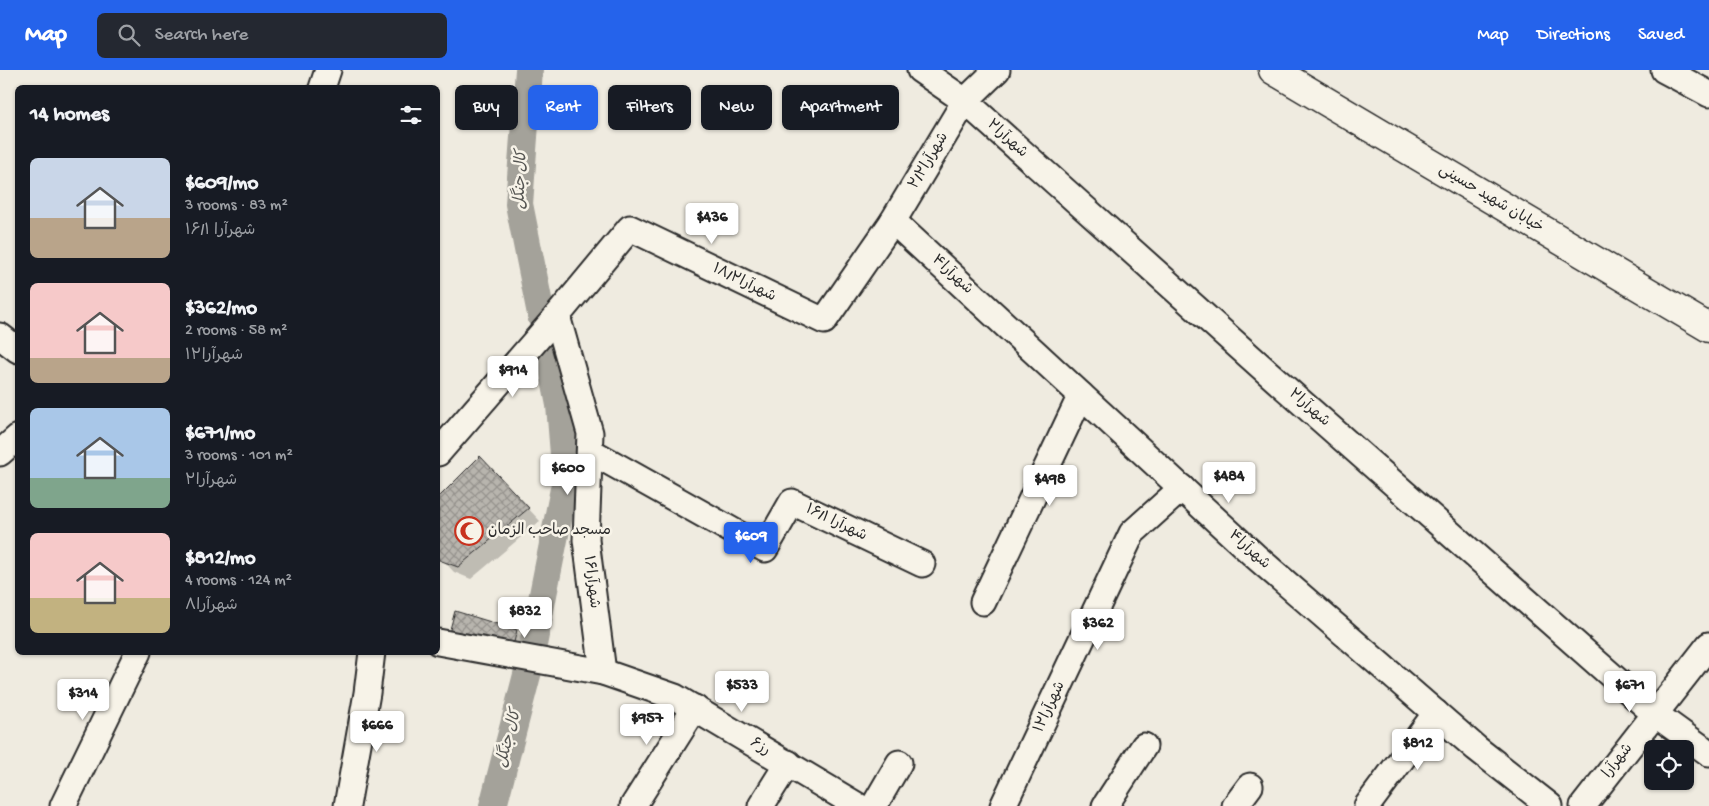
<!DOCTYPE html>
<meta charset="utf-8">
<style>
:root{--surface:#171b24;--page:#242831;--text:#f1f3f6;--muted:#9ea1a6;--accent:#2563eb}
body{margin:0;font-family:"Gochi Hand","Playpen Sans Arabic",sans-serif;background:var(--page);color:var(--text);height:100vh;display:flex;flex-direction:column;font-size:19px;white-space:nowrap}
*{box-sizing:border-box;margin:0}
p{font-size:16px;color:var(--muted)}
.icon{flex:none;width:28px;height:28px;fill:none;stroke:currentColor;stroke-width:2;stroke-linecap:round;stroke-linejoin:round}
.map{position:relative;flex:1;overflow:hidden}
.drawer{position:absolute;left:15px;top:15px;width:425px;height:570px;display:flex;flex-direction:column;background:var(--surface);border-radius:8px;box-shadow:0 1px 4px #0004}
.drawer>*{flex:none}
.hud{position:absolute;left:455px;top:15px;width:475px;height:45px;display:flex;gap:10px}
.buttons{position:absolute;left:1644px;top:670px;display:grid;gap:10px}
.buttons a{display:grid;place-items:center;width:50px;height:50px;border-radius:8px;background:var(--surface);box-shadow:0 1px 4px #0004;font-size:25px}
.price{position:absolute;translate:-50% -42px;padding:0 11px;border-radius:5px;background:#fff;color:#222;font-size:16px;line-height:32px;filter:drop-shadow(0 1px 2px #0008)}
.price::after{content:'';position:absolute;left:50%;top:30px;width:15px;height:11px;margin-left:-8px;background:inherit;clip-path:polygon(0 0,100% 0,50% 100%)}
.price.selected{background:var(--accent);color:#fff}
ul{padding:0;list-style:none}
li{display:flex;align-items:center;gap:15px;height:125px;padding:0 15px}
li span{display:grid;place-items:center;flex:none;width:140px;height:100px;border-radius:8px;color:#555}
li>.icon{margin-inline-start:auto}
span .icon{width:60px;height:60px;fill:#fffc;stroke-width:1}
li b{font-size:21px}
h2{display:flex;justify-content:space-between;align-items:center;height:60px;padding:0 15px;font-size:21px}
.pill{padding:0 18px;border-radius:8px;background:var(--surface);box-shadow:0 1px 4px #0004;font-size:18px;line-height:45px}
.pill.selected{background:var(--accent);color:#fff}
header{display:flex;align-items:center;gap:30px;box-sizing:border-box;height:70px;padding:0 25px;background:var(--accent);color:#fff}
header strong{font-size:24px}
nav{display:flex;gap:28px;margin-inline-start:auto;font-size:18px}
.search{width:350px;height:45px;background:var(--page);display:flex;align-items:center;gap:12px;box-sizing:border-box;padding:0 18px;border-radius:8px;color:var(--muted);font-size:19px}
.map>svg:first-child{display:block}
.shadow{fill:#0003}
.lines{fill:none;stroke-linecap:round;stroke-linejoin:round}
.canal{stroke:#a4a29a;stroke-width:28}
.building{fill:url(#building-cross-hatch);stroke:#2b2b2b}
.minor-casing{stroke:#2b2b2b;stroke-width:29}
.secondary-casing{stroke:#2b2b2b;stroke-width:31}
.minor{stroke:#f7f3e8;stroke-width:25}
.secondary{stroke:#f7f3e8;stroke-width:28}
.labels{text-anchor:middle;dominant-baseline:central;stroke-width:5;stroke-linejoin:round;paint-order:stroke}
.street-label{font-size:15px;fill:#2b2b2b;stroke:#f7f3e8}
.poi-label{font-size:15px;fill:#2b2b2b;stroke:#f7f3e8;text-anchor:start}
.water-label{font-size:16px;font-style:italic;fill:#555552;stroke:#f7f3e8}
</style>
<header>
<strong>Map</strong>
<div class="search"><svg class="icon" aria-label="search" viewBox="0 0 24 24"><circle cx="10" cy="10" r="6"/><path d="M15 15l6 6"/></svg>Search here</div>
<nav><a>Map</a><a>Directions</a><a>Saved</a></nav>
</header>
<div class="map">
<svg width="1709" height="736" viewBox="0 0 1709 736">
<defs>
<pattern id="building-cross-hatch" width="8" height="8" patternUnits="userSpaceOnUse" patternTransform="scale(1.25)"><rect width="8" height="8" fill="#b8b5ae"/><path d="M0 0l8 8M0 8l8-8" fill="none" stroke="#96938e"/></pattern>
</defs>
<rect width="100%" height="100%" fill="#efebe0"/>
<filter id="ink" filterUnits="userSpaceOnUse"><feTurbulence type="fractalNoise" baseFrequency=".02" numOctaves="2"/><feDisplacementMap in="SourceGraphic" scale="10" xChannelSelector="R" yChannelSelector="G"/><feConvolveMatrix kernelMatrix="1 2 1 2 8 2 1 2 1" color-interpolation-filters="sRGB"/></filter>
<g filter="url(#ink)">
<g class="shadow">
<polygon points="480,387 540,451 471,509 454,502 438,485 438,430"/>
<polygon points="456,543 516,561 525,570 521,584"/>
</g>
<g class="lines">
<g class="canal">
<polyline points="529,0 519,134 542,249"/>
<polyline points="532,580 566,409 560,335 549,279"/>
<polyline points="493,736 528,601"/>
</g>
</g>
<g class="building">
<polygon points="480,386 529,438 458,497 439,490 438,487 438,428"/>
<polygon points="455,541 517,560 513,576 449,563"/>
</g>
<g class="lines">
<defs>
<g id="minor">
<polyline points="920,0 965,31 1266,301 1655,644 1709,683"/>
<polyline points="1664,0 1709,24"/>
<polyline points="322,18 328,0"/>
<polyline points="893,151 1255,486 1476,678 1550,736"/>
<polyline points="557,246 590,363 586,470 603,602"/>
<polyline points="0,266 18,280"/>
<polyline points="590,381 765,479 792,432 922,494"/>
<polyline points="0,383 18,367"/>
<polyline points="438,383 557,246 630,158 824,251 893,151 965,31 997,0"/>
<polyline points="983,532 1081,325"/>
<polyline points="438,572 603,602 675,627 858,736"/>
<polyline points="63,736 138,582"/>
<polyline points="347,736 367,623 372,582"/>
<polyline points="633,736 695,638"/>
<polyline points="761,736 788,693"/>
<polyline points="874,736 899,693"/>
<polyline points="1003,736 1132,463 1182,418"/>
<polyline points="1105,736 1144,676"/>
<polyline points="1235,736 1250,716"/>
<polyline points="1367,736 1436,643"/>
<polyline points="1583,736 1709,575"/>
</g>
<polyline id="secondary" points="1273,0 1709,258"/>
</defs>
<use href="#minor" class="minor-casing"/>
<use href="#secondary" class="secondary-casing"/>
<use href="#minor" class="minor"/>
<use href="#secondary" class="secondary"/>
</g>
</g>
<defs>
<symbol id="mosque-ring" viewBox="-11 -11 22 22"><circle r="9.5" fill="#f7f3e8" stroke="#c8321e" stroke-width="1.5"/><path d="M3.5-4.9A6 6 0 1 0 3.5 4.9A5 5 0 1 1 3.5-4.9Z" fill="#c8321e"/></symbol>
</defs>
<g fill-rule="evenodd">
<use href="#mosque-ring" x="453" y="445" width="32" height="32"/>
</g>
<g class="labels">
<g class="street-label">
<text transform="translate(1007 69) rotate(42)">شهرآرا۲</text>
<text transform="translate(929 91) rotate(-59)">شهرآرا۲/۲</text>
<text transform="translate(1491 129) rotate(31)">خیابان شهید حسینی</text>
<text transform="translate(952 205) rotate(43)">شهرآرا۴</text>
<text transform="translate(744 213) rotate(26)">شهرآرا۱۸/۲</text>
<text transform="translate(1309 338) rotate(41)">شهرآرا۲</text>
<text transform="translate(836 453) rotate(26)">شهرآرا ۱۶/۱</text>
<text transform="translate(1249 480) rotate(42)">شهرآرا۴</text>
<text transform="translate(591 512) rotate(83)">شهرآرا۱۶</text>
<text transform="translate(1050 637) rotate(-65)">شهرآرا۱۲</text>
<text transform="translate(760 677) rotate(31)">رز۶</text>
<text transform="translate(1618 691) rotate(-52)">شهرآرا</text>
</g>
<g class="poi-label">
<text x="488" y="461">مسجد صاحب الزمان</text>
</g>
<g class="water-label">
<text transform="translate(522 110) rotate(-88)">کال جنگل</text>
<text transform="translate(510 669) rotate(-75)">کال جنگل</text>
</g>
</g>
</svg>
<div class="buttons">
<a><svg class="icon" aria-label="locate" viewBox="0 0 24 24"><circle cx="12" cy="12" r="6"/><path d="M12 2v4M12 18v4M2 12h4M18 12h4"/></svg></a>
</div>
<b class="price" style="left:712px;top:175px">$436</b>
<b class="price" style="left:513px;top:328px">$914</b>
<b class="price" style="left:568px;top:426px">$600</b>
<b class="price" style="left:1229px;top:434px">$484</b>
<b class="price" style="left:1050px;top:437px">$498</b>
<b class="price selected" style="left:751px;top:494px">$609</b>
<b class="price" style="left:525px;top:569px">$832</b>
<b class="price" style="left:1098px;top:581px">$362</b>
<b class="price" style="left:742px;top:643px">$533</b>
<b class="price" style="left:1630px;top:643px">$671</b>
<b class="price" style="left:83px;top:651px">$314</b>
<b class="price" style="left:647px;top:676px">$957</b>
<b class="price" style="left:377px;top:683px">$666</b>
<b class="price" style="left:1418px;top:701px">$812</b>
<div class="hud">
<a class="pill">Buy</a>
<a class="pill selected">Rent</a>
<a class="pill">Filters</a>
<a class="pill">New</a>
<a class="pill">Apartment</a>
</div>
<section class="drawer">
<h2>14 homes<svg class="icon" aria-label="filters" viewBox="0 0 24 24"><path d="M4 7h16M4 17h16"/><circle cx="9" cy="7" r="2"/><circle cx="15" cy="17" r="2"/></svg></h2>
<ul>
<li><span style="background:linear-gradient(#c9d6e8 60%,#b9a48a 0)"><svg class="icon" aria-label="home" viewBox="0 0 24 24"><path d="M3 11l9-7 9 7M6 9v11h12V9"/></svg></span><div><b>$609/mo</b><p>3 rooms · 83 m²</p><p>شهرآرا ۱۶/۱</p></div></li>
<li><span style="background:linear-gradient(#f6c9c9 75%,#b9a48a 0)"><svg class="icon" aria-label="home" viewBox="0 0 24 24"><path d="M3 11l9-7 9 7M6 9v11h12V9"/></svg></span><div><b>$362/mo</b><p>2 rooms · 58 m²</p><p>شهرآرا۱۲</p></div></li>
<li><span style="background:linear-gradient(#a9c7e8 70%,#7fa58c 0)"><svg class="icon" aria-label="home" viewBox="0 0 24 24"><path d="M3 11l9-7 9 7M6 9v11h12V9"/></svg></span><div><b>$671/mo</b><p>3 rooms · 101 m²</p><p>شهرآرا۲</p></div></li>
<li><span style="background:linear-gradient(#f6c9c9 65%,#c2b280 0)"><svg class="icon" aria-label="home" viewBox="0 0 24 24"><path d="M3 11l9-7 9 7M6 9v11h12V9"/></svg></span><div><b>$812/mo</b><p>4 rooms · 124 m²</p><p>شهرآرا۸</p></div></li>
</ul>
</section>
</div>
